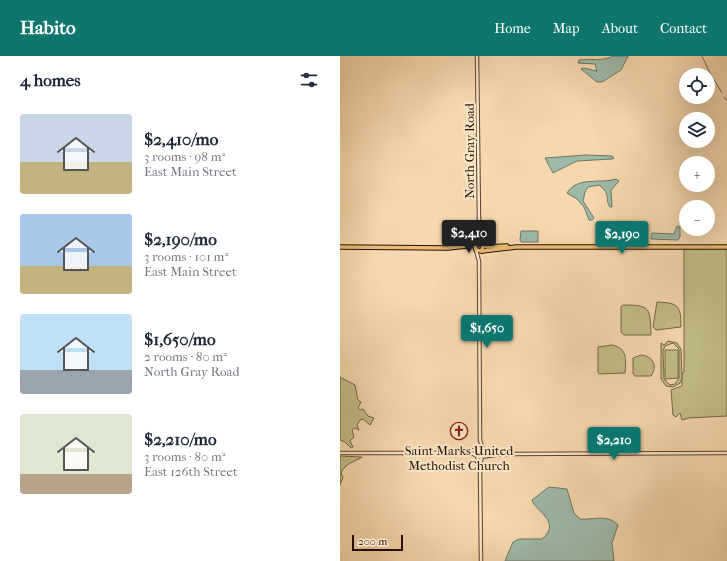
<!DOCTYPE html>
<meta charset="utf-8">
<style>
:root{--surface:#fff;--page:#f6f6f7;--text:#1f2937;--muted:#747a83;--accent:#0f766e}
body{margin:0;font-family:"IM FELL French Canon",serif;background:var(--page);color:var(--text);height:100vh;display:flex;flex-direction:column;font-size:15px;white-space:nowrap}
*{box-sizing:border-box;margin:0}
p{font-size:13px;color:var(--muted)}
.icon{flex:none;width:22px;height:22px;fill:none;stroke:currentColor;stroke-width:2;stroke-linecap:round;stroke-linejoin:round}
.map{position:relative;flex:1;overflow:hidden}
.sheet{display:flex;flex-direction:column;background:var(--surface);width:340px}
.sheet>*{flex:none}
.tools{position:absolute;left:339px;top:12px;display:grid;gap:8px}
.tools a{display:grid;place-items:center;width:36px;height:36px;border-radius:50%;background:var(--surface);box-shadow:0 4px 16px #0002;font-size:20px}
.scale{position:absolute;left:12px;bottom:10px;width:51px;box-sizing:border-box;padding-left:4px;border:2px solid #270f00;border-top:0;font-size:11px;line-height:14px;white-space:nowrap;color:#270f00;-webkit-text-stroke:3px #fae6ca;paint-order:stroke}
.price{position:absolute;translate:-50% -34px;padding:0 9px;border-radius:4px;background:var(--accent);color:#fff;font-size:13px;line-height:26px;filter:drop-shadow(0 1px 2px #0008)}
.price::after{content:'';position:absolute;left:50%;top:24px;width:12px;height:9px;margin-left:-6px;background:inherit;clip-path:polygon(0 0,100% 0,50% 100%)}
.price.selected{background:#222;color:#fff}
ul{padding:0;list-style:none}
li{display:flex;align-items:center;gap:12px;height:100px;padding:0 20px}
li span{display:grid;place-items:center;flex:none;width:112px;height:80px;border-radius:4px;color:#555}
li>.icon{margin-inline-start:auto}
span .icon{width:48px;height:48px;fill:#fffc;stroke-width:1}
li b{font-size:17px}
h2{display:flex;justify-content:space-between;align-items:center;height:48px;padding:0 20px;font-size:17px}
header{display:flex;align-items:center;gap:24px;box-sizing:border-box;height:56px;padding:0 20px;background:var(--accent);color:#fff}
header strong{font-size:19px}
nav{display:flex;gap:22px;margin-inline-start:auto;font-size:14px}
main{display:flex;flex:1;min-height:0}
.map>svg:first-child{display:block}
.green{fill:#c2bd86;stroke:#746643;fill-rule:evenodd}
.water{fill:#9dbaa9;stroke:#6e7665}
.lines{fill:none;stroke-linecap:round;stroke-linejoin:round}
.stream{stroke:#6e7665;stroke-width:1}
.minor-casing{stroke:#5b412c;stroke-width:4.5}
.major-casing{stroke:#270f00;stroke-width:5.5}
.minor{stroke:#fae6ca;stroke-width:2.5}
.major{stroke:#ecbc77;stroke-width:3.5}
.labels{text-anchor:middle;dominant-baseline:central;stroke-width:4;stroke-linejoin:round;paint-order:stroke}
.street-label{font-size:13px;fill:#270f00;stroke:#fae6ca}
.poi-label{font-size:13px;fill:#270f00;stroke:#fae6ca}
</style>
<header>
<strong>Habito</strong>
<nav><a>Home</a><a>Map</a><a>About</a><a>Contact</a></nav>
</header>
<main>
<section class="sheet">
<h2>4 homes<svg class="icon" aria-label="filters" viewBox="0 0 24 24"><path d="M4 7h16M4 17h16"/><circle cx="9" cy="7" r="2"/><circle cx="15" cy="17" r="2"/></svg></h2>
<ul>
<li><span style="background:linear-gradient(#c9d6e8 60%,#c2b280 0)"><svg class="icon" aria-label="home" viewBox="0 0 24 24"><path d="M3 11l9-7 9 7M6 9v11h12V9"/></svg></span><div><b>$2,410/mo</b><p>3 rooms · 98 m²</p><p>East Main Street</p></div></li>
<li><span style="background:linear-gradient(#a9c7e8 65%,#c2b280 0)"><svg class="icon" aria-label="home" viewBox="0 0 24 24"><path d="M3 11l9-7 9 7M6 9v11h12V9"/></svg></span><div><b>$2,190/mo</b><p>3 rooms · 101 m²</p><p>East Main Street</p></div></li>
<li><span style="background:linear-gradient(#bfe0f5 70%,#9aa5b1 0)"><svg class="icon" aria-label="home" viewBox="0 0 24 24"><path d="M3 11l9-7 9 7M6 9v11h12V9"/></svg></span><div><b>$1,650/mo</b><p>2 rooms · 80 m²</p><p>North Gray Road</p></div></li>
<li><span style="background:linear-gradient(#dfe7d0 75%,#b9a48a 0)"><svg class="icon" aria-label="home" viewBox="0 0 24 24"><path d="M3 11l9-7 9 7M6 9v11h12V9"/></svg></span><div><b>$2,210/mo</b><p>3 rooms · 80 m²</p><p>East 126th Street</p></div></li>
</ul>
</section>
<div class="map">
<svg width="387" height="505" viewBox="0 0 387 505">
<rect width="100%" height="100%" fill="#f7d8ae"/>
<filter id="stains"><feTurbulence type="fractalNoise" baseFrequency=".005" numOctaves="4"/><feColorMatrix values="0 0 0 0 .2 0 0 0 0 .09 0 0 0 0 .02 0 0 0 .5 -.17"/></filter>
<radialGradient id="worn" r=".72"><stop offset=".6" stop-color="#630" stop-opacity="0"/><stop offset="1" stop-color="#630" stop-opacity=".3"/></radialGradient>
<g class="green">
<polygon points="344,192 387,192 387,360 349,362 342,364 340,357 336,361 333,359 331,334 342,330 342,317 344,316"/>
<path d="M317,246C338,247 341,249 341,271L316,274L313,271Z"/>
<path d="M283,249C311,249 310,252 311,279H284L281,276V251Z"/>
<path d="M328,285L337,287L341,293L342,322L340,327L333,331L326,330L321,323V287L324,289ZM333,287L339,293V322L335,328L330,329L324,323L323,295L325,290Z"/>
<path d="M272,289C288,292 286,305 285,317L259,318L258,316V291Z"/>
<polygon points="325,294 338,294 338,322 325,323"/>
<path d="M301,299C313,300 318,310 311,320H295L293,318V302Z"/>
<polygon points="0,321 15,329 18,344 21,346 18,352 20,354 23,353 28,360 34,362 30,369 23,363 20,364 17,369 19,374 15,372 12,374 14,381 10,385 13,391 11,392 5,386 0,384"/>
<path d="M0,400L22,401C15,406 5,407 1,417L3,421L0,429Z"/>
</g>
<g class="water">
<path d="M273,0H288L281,14L262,26H257L241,13L244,12L257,15L255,8L238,7L239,4C251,2 262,6 273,0Z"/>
<polygon points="246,99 272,100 274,102 272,103 237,105 213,117 205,102"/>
<path d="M276,123L279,125L271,134L272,151H270C264,142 272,139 259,129L248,131L245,136L243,145L254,162L252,164H249L244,151L237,143L227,137C237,120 261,128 276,123Z"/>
<polygon points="337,170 340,171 340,181 338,184 311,183 312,177 334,178"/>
<polygon points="181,175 198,175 198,186 181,186 180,184"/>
<path d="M209,431L227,433L234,457L240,463C252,464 269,458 278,469L272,487L274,505H165L173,486L179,483H202C223,466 194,454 192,444Z"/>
</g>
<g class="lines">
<g class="stream">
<polyline points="362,0 370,17 382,37"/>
<polyline points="384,41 387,45"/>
</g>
<defs>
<g id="minor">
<polyline points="137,0 139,164 143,189"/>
<polyline points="136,194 139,205 140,384 143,394"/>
<polyline points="0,397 131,397 140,401 162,398 387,397"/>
<polyline points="125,397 139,392 148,397 160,397"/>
<polyline points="137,400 140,409"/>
<polyline points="141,505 140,410 142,400"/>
</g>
<g id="major">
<polyline points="143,189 142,195 136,194 135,190 139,187 147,191 167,190"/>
<polyline points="0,191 108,192 136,189"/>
<polyline points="142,195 176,191 387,191"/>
</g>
</defs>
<use href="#minor" class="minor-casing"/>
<use href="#major" class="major-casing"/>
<use href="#minor" class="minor"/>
<use href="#major" class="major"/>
</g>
<defs>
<symbol id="church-ring" viewBox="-11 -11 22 22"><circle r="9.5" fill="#fae6ca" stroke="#8f2418" stroke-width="1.5"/><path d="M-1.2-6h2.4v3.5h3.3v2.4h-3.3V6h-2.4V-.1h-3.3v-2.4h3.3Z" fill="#8f2418"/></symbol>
</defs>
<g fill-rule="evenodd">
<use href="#church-ring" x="109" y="365" width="20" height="20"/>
</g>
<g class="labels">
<g class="street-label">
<text transform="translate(129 95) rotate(-90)">North Gray Road</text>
</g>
<g class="poi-label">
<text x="119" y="394">Saint Marks United<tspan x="119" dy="15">Methodist Church</tspan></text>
</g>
</g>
<rect width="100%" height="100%" filter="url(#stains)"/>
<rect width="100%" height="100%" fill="url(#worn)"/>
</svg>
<div class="tools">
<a><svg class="icon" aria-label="locate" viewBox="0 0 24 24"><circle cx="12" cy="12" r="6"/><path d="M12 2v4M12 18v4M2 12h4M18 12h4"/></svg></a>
<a><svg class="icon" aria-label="layers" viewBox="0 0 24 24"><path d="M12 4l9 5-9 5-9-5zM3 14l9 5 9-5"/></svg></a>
<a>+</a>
<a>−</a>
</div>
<div class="scale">200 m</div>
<b class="price selected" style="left:129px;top:198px">$2,410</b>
<b class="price" style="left:282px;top:199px">$2,190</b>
<b class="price" style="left:147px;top:293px">$1,650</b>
<b class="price" style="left:274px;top:405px">$2,210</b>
</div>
</main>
